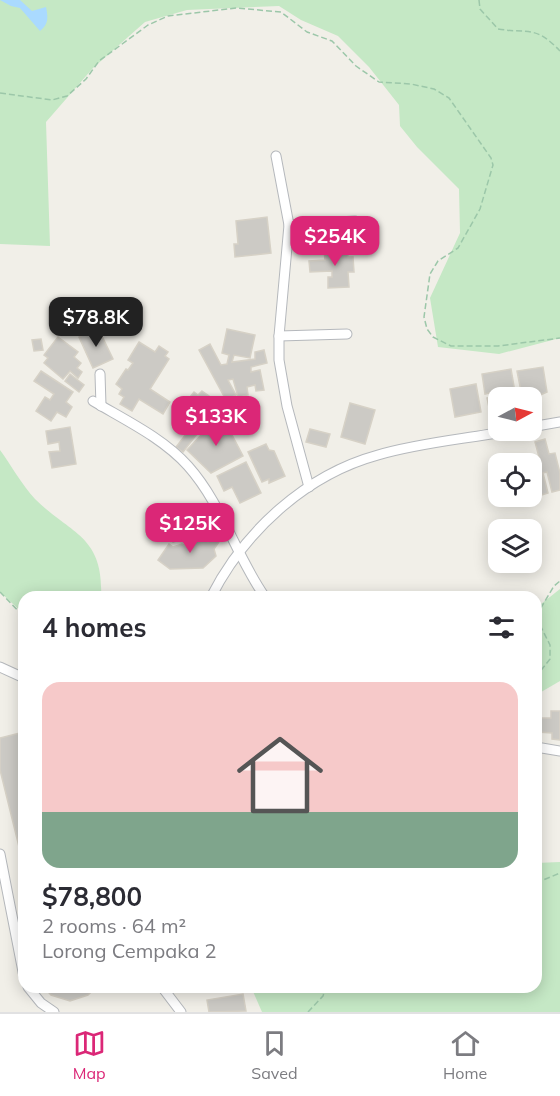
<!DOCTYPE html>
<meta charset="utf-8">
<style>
:root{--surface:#fff;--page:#f2f2f3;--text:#2b2b33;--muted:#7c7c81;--line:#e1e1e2;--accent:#db2777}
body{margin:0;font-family:Mulish,sans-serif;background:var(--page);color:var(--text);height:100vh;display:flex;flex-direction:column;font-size:22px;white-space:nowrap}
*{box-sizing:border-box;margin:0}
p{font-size:20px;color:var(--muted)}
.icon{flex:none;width:33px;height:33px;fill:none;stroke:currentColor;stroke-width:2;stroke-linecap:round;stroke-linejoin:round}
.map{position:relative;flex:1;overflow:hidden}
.drawer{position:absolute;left:18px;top:591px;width:524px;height:402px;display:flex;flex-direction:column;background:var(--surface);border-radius:18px;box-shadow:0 3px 15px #0003}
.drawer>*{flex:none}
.needle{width:39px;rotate:83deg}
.controls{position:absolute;left:488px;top:387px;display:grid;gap:12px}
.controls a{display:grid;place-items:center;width:54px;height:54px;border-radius:12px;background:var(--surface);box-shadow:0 3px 15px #0003;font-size:30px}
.price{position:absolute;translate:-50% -51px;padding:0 14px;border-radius:12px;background:var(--accent);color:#fff;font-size:20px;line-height:39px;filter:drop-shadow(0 2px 3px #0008)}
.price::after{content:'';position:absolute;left:50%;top:36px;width:18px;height:14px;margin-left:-9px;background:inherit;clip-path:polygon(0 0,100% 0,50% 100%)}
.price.current{background:#222;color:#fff}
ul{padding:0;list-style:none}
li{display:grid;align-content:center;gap:12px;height:318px;padding:0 24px}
li span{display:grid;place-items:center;height:186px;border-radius:18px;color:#555}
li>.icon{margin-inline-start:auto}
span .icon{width:108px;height:108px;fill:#fffc;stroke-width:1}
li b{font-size:26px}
h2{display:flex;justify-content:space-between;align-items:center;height:72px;padding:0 24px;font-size:26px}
.tabs{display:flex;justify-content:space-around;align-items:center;height:84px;border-top:2px solid var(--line);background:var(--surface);font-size:16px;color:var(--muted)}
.tabs a{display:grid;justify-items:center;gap:3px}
.tabs .current{color:var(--accent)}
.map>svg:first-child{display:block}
.green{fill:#c5e8c5}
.water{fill:#aadaff}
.building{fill:#cccac5;stroke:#d6d1c6;stroke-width:1.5}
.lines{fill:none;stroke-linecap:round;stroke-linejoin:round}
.minor-casing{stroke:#b5b8bc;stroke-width:11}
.path{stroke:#9cc7a9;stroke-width:1.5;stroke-dasharray:6 3;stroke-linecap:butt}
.minor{stroke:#fff;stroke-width:9}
</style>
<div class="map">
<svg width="560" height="1012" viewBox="0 0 560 1012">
<rect width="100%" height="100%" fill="#f1efe8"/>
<g class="green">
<polygon points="0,0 560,0 560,338 499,354 438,347 430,298 460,233 459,189 417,147 400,126 399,105 369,67 338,36 301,20 279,6 187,10 145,22 93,68 46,122 50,246 0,244"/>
<path d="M0,450C11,465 22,485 35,499C70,534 104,535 101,597H24V614L0,592Z"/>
<polygon points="560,589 560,681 536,695 536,608"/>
<polygon points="560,862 560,1012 262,1012 251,987 536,987 536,863"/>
</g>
<path class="water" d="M0,0H20L32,11L46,7C48,17 49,24 40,31L20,8L11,6Z"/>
<g class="building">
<polygon points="267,217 271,253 235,257 234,244 238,244 236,221"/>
<polygon points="347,249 348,257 353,257 354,272 348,272 349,287 328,288 328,277 332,277 332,271 310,272 309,261 325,260 324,250"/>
<polygon points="98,328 113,359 93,368 79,337"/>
<polygon points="227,329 255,335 250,358 234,355 232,362 255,359 255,352 264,350 267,363 251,367 251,372 260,370 264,390 256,391 255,385 247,387 248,395 238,397 233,379 228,380 236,395 226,400 199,350 210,344 221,365 227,364 229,355 222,353"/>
<polygon points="58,337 78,352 74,357 81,363 77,368 82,372 78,378 70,371 63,379 44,363 48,358 44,355"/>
<polygon points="41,339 43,350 34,351 32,340"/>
<polygon points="139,342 155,352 159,346 168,352 165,356 169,359 150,389 170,402 163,414 139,399 132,411 120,404 124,397 119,394 122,389 116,384 126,369 128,370 133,363 128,360"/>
<polygon points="543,367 547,392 531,399 527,395 522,396 517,371"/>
<polygon points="511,369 516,398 498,398 496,417 495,411 490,412 487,398 494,396 494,392 485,394 482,374"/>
<polygon points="41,371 73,392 66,402 72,407 66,417 57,412 51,421 36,411 45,397 50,400 54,394 34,381"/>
<polygon points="70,374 84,385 79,392 65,381"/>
<polygon points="476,384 481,412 455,417 450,389"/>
<polygon points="202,391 209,396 206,401 212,405 199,421 194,417 187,425 180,419 186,411 182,407 194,392 198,395"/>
<polygon points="350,403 375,410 365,444 341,437"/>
<polygon points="221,414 243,456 211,473 187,450"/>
<polygon points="70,427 76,464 52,468 49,452 60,451 59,442 48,444 46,431"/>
<polygon points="190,429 197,434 183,452 176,447"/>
<polygon points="310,429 330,434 326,447 306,442"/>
<polygon points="545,439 549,454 555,453 560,473 560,490 552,492 547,472 543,473 548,493 535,497 531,482 531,464 526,464 526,461 539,457 535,442"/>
<polygon points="266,444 269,450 274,451 285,476 269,483 269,479 262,482 248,452"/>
<polygon points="246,462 261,493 240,503 232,487 224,491 217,476"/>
<polygon points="191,504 204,532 173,542 171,538 165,541 156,522 164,519 163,516"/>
<polygon points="214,534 221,539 214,549 216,556 203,568 170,569 158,560 169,544 173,547 182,544 186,546 187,543 194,546 197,539 203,538 208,542"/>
<polygon points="551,711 560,711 560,740 552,739 552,733 538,732 538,718 551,718"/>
<polygon points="24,732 24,867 0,770 0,738"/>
<polygon points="96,987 88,995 70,1001 51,995 44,987"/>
<polygon points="243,994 246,1011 209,1012 207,1000"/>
</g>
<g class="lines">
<defs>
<g id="minor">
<polyline points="276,156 289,225 279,336 279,360 287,406 309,487"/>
<polyline points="289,225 355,221"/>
<polyline points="279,336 347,334"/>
<polyline points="100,374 101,406"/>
<path d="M93,401C125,420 163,438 188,466C222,504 236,556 265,597"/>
<polyline points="531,427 560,422"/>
<path d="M211,597C244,532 305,475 378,455C422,442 468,439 513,430"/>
<polyline points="0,667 24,678"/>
<polyline points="536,747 560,751"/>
<polyline points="0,854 24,977"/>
<polyline points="28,987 41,1003 54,1012"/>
<polyline points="162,987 181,1012"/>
</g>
</defs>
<use href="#minor" class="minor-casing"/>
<g class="path">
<path d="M479,0L480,9L498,29C530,34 535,25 560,51"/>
<polyline points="0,93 52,100 67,96 86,79 99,61 148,25 168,16 236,8 281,12 307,32 332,41 356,66 379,82 411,84 434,89 449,98 491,158 493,165 480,209 458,248 438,261 430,274 424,317 427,329 433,337 451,346 498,346 560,338"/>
<polyline points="0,592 24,617"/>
<polyline points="536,616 554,586 560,581"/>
<polyline points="536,617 550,645 550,659 539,673 536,673"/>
<polyline points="536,883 560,873"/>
<polyline points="308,1012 323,996 326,987"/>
</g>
<use href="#minor" class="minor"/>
</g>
</svg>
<div class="controls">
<a><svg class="needle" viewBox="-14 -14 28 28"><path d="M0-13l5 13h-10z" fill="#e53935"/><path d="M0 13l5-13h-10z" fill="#7c7c81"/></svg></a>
<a><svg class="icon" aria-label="locate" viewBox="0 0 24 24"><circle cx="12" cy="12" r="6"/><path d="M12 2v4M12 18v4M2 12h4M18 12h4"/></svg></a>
<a><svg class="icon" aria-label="layers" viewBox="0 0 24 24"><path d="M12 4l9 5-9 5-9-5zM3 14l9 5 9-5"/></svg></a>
</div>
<b class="price" style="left:335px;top:267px">$254K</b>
<b class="price current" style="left:96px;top:348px">$78.8K</b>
<b class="price" style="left:216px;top:447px">$133K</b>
<b class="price" style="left:190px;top:554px">$125K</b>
<section class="drawer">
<h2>4 homes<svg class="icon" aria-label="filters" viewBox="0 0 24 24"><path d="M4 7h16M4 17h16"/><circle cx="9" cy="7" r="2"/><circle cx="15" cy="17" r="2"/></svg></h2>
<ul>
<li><span style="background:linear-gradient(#f6c9c9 70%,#7fa58c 0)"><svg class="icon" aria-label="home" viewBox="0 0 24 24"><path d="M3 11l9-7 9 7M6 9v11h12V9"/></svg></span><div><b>$78,800</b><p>2 rooms · 64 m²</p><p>Lorong Cempaka 2</p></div></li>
</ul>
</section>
</div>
<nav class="tabs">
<a class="current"><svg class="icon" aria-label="map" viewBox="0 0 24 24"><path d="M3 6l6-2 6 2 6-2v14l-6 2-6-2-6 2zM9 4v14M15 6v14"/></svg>Map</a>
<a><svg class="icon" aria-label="saved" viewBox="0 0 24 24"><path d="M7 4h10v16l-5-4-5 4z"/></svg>Saved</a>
<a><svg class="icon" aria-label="home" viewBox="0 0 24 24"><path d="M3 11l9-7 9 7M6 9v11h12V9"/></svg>Home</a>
</nav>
